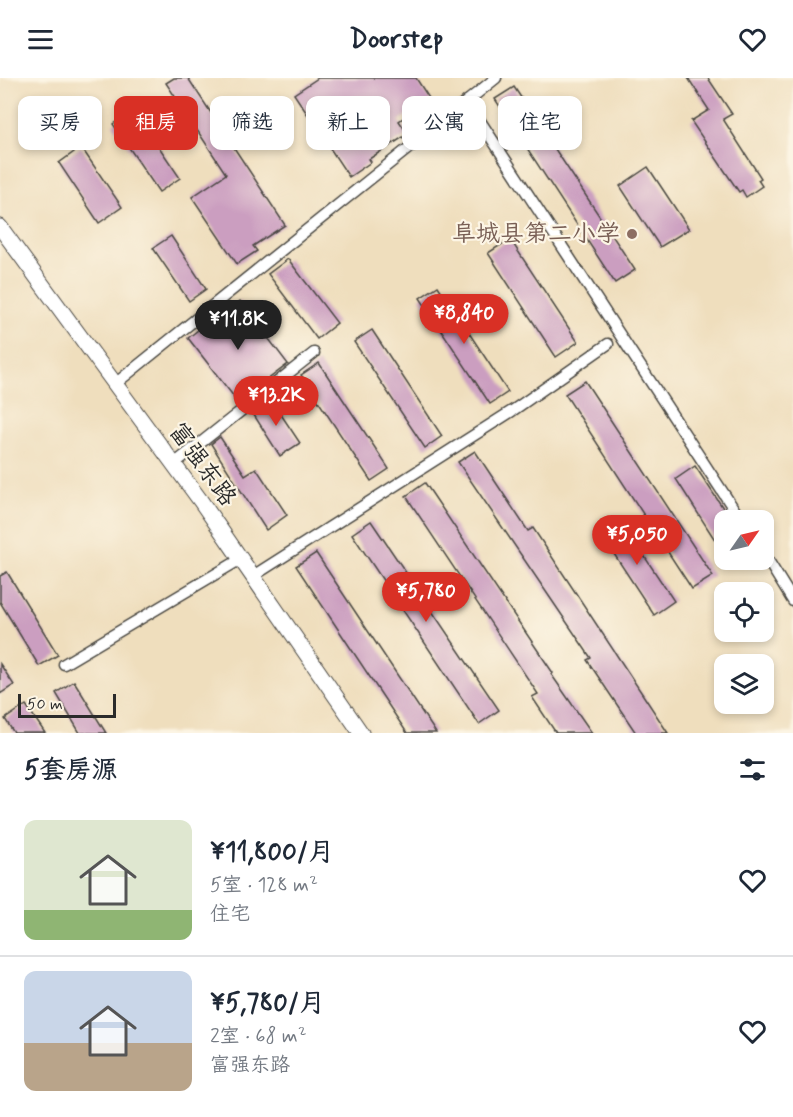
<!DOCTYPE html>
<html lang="zh">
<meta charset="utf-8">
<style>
:root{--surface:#fff;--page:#f6f6f7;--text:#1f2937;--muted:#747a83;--line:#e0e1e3;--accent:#d93025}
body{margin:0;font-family:Mynerve,"LXGW WenKai TC",sans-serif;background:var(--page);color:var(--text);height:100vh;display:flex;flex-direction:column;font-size:22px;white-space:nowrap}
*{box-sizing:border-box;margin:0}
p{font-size:20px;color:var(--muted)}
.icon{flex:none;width:33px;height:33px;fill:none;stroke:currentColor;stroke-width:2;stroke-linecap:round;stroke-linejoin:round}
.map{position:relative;height:655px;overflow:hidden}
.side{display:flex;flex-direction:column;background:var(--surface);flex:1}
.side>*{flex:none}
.guide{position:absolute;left:18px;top:18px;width:758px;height:54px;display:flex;gap:12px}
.needle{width:39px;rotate:56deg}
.buttons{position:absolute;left:714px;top:432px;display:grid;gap:12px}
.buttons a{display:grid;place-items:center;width:60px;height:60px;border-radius:12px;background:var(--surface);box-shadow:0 3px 9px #0003;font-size:30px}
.scale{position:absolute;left:18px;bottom:15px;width:98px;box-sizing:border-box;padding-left:6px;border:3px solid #2b2b2b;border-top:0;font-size:16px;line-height:21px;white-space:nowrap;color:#2b2b2b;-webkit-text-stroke:4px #fcf5e5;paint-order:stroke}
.price{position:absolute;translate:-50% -51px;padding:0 14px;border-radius:21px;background:var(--accent);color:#fff;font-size:20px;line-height:39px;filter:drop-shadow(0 2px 3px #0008)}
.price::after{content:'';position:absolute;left:50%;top:36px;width:18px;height:14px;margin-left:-9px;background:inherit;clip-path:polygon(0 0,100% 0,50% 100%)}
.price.active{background:#222;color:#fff}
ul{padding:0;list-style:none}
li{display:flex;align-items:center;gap:18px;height:150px;padding:0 24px}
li+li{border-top:2px solid var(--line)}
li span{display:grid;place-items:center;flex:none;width:168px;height:120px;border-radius:12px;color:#555}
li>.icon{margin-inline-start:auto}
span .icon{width:72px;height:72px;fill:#fffc;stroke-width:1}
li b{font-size:26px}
h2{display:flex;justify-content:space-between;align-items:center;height:72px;padding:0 24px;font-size:26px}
.pill{padding:0 21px;border-radius:12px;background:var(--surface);box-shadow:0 3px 9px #0003;font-size:21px;line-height:54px}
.pill.active{background:var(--accent);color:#fff}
header{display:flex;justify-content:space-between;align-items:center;height:78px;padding:0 24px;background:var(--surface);font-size:27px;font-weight:700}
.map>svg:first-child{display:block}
.building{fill:#cb9ec0}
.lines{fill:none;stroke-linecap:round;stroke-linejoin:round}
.street-casing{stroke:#484641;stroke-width:13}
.secondary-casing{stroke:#484641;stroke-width:17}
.street{stroke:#fff;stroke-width:10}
.secondary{stroke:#fff;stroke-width:15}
.education-dot{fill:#8d6e63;stroke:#fcf5e5;stroke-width:2}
.labels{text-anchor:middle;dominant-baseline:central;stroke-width:4.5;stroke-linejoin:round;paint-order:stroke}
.education-label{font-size:24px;fill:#785e54;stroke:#fcf5e5;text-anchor:end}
.street-label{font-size:24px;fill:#2b2b2b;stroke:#fcf5e5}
</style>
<header><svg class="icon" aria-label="menu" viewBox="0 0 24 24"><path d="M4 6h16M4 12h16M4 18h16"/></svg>Doorstep<svg class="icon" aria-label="heart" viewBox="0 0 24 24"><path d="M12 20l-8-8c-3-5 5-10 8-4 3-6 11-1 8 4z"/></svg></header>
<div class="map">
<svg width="793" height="655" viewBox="0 0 793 655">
<rect width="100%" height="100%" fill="#fcf5e5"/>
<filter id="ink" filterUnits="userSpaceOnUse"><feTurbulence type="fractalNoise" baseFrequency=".0167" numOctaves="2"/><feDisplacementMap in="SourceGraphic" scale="12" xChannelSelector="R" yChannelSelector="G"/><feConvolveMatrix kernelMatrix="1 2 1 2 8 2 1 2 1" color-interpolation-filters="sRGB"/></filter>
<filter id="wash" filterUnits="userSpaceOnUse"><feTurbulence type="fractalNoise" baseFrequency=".008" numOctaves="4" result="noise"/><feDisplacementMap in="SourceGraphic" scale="24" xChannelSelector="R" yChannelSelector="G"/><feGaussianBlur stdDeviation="1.35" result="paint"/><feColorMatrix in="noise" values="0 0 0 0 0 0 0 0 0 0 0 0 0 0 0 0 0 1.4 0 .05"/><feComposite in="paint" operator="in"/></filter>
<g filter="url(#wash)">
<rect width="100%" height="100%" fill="#efdebd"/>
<g id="blocks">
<g class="building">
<polygon points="174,0 188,0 285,147 253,168 257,173 237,186 192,119 226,96 166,5"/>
<polygon points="318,0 416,0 436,31 426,38 419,29 399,43 408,56 369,81 371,84 349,99 294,16"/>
<polygon points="688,0 708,0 732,36 723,41 761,100 758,102 762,108 746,119 742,112 739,114 691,43 709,32"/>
<polygon points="514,9 635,192 615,205 495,21"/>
<polygon points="134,32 180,100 159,114 113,46"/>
<polygon points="81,69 122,129 99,145 59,85"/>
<polygon points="648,89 689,151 660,169 620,108"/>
<polygon points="171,158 206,211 189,223 153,170"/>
<polygon points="510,161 578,264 556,279 488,175"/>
<polygon points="288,181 337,245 317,261 268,196"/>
<polygon points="438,208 508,314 490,326 420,220"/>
<polygon points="240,223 288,286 238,324 188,260 208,244 210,247"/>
<polygon points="372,252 442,358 425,370 354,264"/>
<polygon points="319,285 389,391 371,403 301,297"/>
<polygon points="585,303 713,498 692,511 565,316"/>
<polygon points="270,320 300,365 280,378 252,334"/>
<polygon points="220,359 245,397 256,390 287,437 266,452 211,366"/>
<polygon points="475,373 528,453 533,450 668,655 636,655 587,582 591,580 458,384"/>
<polygon points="695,388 731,442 724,442 724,476 676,401"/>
<polygon points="425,405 553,595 551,596 592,655 556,655 532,619 538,616 406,418"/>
<polygon points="619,440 674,523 654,537 599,453"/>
<polygon points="371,443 499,632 479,646 352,456"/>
<polygon points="316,475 436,655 407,655 296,488"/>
<polygon points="7,494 58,577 39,588 0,524 0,498"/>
<polygon points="0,586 14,607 0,616"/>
<polygon points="74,603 106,655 80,655 56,615"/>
<polygon points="26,627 45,655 14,655 5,641"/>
</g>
</g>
</g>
<g filter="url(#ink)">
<use href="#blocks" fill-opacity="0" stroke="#484641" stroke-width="1.5"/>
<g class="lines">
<defs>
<g id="street">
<polyline points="467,23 741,442"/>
<polyline points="115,306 496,0"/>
<polyline points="174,386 314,275"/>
<polyline points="764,476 793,523"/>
<polyline points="253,498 512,333 608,266"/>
<polyline points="64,586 241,481"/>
</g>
<polyline id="secondary" points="0,149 200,422 361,655"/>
</defs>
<use href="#street" class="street-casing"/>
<use href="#secondary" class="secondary-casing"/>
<use href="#street" class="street"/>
<use href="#secondary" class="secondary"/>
</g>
</g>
<circle class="education-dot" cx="632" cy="156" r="6"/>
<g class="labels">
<g class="education-label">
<text x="620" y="156">阜城县第二小学</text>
</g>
<g class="street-label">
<text transform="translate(202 387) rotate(54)">富强东路</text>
</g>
</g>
</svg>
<div class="buttons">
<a><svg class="needle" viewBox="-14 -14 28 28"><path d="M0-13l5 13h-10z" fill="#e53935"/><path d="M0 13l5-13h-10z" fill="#747a83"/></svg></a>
<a><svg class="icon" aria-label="locate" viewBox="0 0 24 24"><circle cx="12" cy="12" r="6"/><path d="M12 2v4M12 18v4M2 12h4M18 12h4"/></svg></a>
<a><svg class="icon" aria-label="layers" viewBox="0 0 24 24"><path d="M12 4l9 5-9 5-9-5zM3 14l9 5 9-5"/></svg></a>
</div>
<div class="scale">50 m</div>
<b class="price" style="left:464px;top:267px">¥8,840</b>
<b class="price active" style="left:238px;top:273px">¥11.8K</b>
<b class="price" style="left:276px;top:349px">¥13.2K</b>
<b class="price" style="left:637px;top:488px">¥5,050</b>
<b class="price" style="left:426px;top:545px">¥5,780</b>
<div class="guide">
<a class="pill">买房</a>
<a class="pill active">租房</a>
<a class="pill">筛选</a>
<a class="pill">新上</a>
<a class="pill">公寓</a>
<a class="pill">住宅</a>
</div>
</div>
<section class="side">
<h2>5套房源<svg class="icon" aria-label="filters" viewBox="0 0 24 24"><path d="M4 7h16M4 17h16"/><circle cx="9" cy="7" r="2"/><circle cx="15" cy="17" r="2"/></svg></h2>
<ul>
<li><span style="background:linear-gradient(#dfe7d0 75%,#8fb573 0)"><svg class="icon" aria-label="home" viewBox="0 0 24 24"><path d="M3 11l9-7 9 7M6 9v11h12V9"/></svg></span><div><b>¥11,800/月</b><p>5室 · 128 m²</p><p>住宅</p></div><svg class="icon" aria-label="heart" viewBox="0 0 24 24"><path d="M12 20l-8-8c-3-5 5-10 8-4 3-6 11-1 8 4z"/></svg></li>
<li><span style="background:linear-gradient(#c9d6e8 60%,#b9a48a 0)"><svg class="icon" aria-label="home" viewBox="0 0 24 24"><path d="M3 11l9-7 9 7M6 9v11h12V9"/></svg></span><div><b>¥5,780/月</b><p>2室 · 68 m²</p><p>富强东路</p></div><svg class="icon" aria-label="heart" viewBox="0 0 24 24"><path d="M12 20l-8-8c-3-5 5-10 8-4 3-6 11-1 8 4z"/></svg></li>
</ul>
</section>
